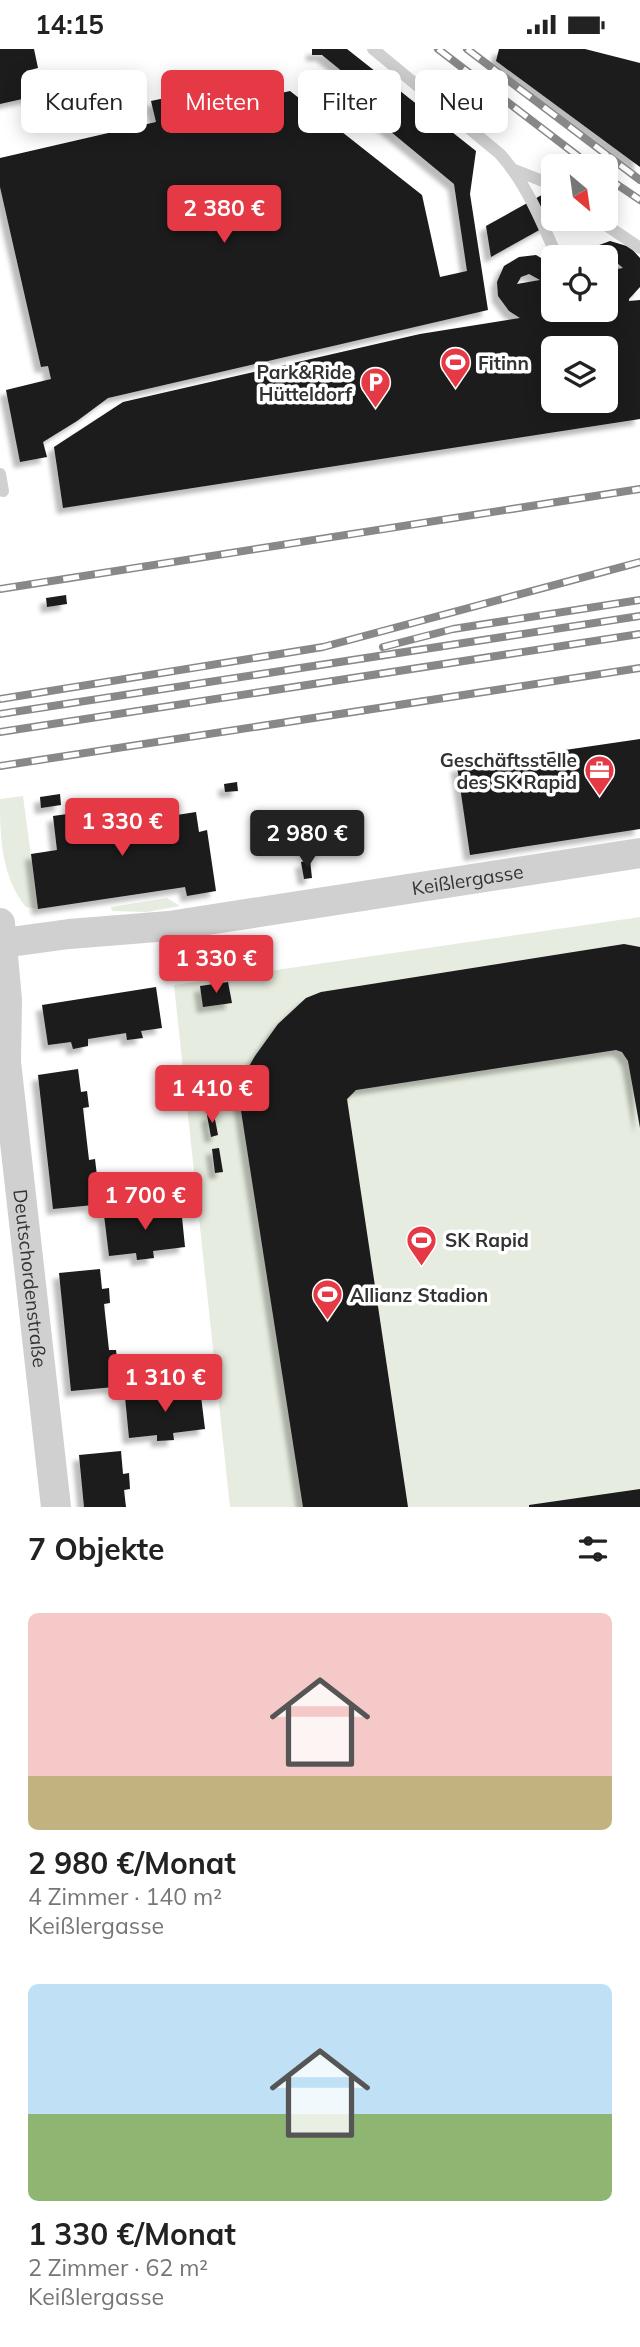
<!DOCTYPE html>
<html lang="de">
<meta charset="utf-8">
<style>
:root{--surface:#fff;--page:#f6f6f6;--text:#222;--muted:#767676;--accent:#e63946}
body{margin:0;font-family:Mulish,sans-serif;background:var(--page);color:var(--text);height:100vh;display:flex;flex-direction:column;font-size:26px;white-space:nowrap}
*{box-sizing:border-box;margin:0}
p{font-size:23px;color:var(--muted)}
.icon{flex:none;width:38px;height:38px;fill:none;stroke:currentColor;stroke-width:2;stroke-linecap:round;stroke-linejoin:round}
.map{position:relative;height:1458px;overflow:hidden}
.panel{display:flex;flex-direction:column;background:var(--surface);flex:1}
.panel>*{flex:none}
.banner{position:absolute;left:21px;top:21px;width:598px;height:63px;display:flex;gap:14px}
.needle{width:46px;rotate:151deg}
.buttons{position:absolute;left:541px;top:105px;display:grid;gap:14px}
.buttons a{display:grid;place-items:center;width:77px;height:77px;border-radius:10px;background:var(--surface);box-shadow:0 4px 18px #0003;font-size:35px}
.price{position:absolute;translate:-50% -60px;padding:0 16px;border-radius:7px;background:var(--accent);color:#fff;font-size:23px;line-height:46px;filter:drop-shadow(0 2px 4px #0008)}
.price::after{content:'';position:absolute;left:50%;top:42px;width:21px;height:16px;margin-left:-10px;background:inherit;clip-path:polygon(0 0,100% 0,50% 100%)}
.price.on{background:#222;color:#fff}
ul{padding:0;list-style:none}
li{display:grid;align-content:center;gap:14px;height:371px;padding:0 28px}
li span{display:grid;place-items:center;height:217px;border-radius:10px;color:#555}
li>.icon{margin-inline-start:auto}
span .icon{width:126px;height:126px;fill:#fffc;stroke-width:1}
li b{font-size:30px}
h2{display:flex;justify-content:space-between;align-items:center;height:84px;padding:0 28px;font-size:30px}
.chip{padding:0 24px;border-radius:10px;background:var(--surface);box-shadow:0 4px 18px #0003;font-size:24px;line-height:63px}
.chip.on{background:var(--accent);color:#fff}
.status{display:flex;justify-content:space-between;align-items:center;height:49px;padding:0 35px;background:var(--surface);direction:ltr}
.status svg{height:19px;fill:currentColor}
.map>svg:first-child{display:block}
.green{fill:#e6ecdf}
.building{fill:#1a1a1a;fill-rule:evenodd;filter:url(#shadow)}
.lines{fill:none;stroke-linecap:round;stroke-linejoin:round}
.service{stroke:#d0d0d0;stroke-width:12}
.tertiary{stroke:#d0d0d0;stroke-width:30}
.rail-casing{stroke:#888;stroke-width:8}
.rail{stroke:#fff;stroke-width:5;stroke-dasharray:16;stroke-linecap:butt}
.labels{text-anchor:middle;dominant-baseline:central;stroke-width:7;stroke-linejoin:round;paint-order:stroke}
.poi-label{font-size:19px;font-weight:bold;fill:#333;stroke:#fff;text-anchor:start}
.street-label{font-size:19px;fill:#333;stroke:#fff}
</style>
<div class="status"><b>14:15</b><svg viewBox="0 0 49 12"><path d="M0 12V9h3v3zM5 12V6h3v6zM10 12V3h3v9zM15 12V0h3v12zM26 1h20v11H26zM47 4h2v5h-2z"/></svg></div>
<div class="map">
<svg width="640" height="1458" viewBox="0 0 640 1458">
<defs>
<filter id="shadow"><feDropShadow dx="-6" dy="6" stdDeviation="2" flood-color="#0004"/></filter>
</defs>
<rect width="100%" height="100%" fill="#fff"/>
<g class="green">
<path d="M23,747L38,860L26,858C1,828 0,787 0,750Z"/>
<polygon points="167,849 180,857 147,863 112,862 111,858"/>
<polygon points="640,868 640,1458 230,1458 174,936"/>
</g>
<g class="building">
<polygon points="0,0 34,0 38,19 26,22 31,48 0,55"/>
<polygon points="312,0 347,0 476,102 470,145 488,261 108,349 77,372 43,393 47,408 20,413 6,341 51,330 48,317 41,318 0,138 0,109 156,73 151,52 184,45 186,56 204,53 206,61 290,42 422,146 440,228 467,222 454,135 344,44 354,32 322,6 312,6"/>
<polygon points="499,0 585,0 640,14 640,118 496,12"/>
<polygon points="549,142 553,145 553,170 559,170 491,208 486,177"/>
<path d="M610,192L630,198L640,209V238L629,250V252L640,251V370L63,459L54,398L123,353L420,285L520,269L509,262L498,247L497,233L504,217L519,208L536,206L553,216V261H606V222L623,219L616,213L606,214V208H586L594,198ZM529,225L540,231L517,235L521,228ZM553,299H606V352H553Z"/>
<polygon points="66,546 67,555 47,558 46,549"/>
<polygon points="640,690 640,780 470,806 457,717"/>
<polygon points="237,733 238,742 225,743 224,735"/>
<polygon points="60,745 61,756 41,759 40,748"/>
<polygon points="117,758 119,775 196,763 199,783 207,781 216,842 187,847 185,838 38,860 31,805 57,801 53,767"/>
<polygon points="310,811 312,829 304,830 301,813"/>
<polygon points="624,895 640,898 640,1079 628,1012 622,1003 616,1001 356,1041 347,1050 408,1458 303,1458 239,1049 244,1026 255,1007 278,975 306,949 321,943"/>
<polygon points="228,933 232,954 203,958 200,937"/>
<polygon points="156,938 162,979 141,982 143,989 127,991 126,984 88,990 88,997 73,1000 71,993 48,996 42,956"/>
<polygon points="78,1020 81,1043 87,1042 89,1058 83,1059 89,1111 95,1110 97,1127 90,1127 93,1156 53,1160 38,1026"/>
<polygon points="214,1065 218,1086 211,1088 207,1066"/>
<polygon points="219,1099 223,1123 215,1124 212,1100"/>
<polygon points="181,1158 185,1198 153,1202 154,1209 137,1211 136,1204 109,1207 104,1166"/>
<polygon points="100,1220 102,1240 109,1239 110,1254 104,1255 109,1301 116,1301 118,1317 111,1318 114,1338 71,1342 59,1224"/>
<polygon points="200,1339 205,1380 173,1384 174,1391 157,1392 157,1386 129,1389 125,1348"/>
<polygon points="121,1402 123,1425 129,1424 130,1440 124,1441 126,1458 84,1458 79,1406"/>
<polygon points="640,1440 640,1458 529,1458 529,1456"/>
</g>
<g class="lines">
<g class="service">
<path d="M373,0L500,105C526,134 542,173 557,208"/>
<polyline points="512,120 553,136"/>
<polyline points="597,170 640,199"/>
<polyline points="0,425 3,442"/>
</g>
<g class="tertiary">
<path id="s1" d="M0,874L7,951L6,1013L56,1458"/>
<path id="s2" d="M3,894L69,885L169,877L640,804"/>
</g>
<defs>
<g id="rail">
<polyline points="438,0 591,117"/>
<polyline points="467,0 640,131"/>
<polyline points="606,128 640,151"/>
<polyline points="0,540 640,440"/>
<polyline points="383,598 453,580 640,551"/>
<polyline points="0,650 323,598 640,513"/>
<polyline points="0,665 640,567"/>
<polyline points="0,683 640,585"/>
<polyline points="0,717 640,619"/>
</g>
</defs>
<use href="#rail" class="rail-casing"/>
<use href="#rail" class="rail"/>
</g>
<defs>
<symbol id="stadium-pin" viewBox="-11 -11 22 30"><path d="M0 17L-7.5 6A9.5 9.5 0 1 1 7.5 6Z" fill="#e63946" stroke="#fff"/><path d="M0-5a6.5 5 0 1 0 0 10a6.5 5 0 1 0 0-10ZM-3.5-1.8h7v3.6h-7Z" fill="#fff"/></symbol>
<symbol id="parking-pin" viewBox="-11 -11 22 30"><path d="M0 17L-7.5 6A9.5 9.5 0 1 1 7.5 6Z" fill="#e63946" stroke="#fff"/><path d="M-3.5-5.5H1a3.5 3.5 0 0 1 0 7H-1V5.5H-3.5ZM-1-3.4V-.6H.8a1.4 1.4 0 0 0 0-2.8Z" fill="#fff"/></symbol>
<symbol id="office-pin" viewBox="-11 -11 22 30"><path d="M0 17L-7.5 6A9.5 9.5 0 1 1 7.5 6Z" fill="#e63946" stroke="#fff"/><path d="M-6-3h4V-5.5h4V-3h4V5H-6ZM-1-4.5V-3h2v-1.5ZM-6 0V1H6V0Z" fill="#fff"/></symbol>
</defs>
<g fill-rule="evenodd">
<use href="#stadium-pin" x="438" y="296" width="35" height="47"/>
<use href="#parking-pin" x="358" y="316" width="35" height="47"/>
<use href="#office-pin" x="582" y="704" width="35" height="47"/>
<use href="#stadium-pin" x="404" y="1174" width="35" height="47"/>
<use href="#stadium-pin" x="310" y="1228" width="35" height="47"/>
</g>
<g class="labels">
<g class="poi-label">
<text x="478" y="314">Fitinn</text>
<text x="352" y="323" text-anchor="end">Park&amp;Ride<tspan x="352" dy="22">Hütteldorf</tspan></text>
<text x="577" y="711" text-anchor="end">Geschäftsstelle<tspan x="577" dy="22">des SK Rapid</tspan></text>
<text x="445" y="1191">SK Rapid</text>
<text x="350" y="1246">Allianz Stadion</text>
</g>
<g class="street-label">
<text stroke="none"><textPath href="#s2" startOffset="469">Keißlergasse</textPath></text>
<text stroke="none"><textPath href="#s1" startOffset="357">Deutschordenstraße</textPath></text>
</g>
</g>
</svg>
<div class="buttons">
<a><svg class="needle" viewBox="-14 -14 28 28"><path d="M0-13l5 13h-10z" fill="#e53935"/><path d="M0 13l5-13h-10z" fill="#767676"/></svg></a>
<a><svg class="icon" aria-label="locate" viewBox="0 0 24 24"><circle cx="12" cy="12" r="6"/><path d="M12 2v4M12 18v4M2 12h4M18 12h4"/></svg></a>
<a><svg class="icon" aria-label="layers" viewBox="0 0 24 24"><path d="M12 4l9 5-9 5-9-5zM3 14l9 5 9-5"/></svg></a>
</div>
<b class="price" style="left:224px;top:196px">2 380 €</b>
<b class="price" style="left:122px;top:809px">1 330 €</b>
<b class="price on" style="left:307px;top:821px">2 980 €</b>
<b class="price" style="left:216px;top:946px">1 330 €</b>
<b class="price" style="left:212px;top:1076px">1 410 €</b>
<b class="price" style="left:145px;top:1183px">1 700 €</b>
<b class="price" style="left:165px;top:1365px">1 310 €</b>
<div class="banner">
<a class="chip">Kaufen</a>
<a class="chip on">Mieten</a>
<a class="chip">Filter</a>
<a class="chip">Neu</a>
</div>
</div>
<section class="panel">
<h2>7 Objekte<svg class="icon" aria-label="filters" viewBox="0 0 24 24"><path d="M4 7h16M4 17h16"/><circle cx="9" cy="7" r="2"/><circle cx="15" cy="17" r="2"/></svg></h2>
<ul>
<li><span style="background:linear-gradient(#f6c9c9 75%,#c2b280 0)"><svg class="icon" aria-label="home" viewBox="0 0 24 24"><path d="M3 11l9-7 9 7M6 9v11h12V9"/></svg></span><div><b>2 980 €/Monat</b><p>4 Zimmer · 140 m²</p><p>Keißlergasse</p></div></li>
<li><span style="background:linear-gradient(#bfe0f5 60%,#8fb573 0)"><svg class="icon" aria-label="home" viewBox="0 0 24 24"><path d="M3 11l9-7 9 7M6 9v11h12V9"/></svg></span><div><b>1 330 €/Monat</b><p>2 Zimmer · 62 m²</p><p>Keißlergasse</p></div></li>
</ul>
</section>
